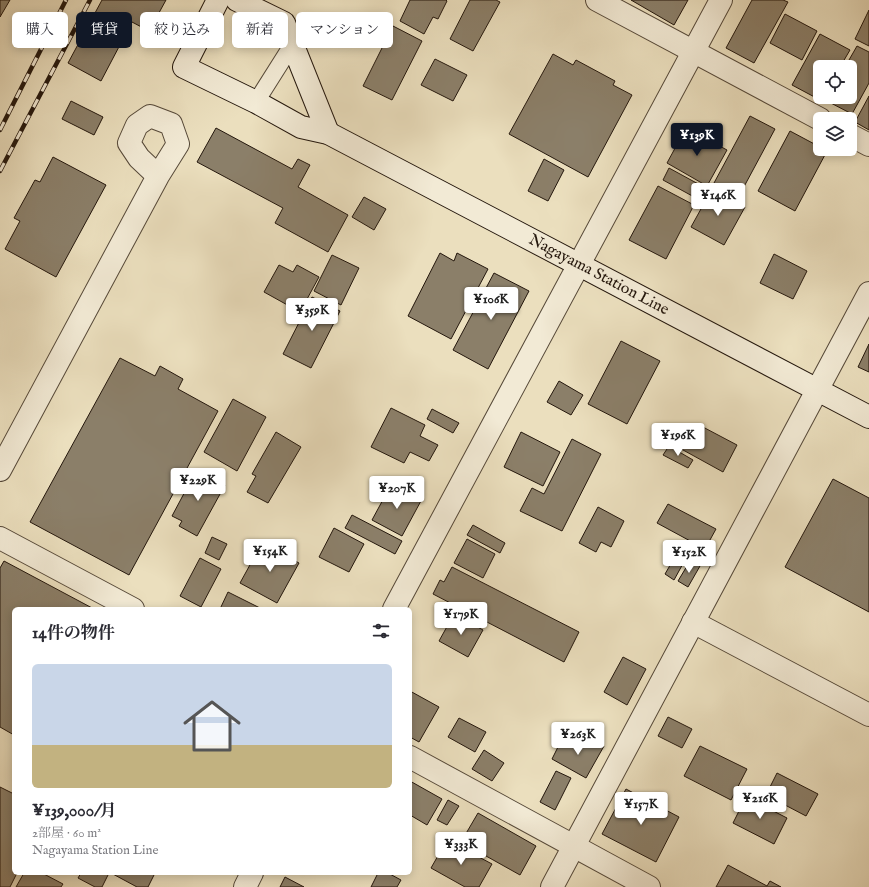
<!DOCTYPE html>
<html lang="ja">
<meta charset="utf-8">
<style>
:root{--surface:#fff;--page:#f2f2f3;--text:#2b2b33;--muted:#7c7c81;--line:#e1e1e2;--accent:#111827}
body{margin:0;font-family:"IM FELL English","Noto Serif JP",serif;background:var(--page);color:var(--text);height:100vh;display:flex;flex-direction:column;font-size:15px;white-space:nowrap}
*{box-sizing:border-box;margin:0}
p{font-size:13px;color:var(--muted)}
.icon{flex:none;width:22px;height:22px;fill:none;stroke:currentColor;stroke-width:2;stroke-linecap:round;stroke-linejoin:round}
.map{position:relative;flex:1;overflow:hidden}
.details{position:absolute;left:12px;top:607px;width:400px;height:268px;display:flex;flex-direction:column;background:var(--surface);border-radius:6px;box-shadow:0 2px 10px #0003}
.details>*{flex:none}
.top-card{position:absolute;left:12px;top:12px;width:400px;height:36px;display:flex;gap:8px}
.tools{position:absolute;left:813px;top:60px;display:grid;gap:8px}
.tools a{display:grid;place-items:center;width:44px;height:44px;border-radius:6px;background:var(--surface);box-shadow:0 2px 10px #0003;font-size:20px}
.price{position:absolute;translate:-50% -34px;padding:0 9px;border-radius:4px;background:#fff;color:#222;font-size:13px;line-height:26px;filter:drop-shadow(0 1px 2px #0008)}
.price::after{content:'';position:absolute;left:50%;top:24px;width:12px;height:9px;margin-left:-6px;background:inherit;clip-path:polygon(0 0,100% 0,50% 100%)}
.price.active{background:var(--accent);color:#fff}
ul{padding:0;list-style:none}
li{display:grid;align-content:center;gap:8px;height:212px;padding:0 20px}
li+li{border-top:1px solid var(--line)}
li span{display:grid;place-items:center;height:124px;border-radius:6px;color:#555}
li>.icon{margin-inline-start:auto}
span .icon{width:72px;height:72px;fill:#fffc;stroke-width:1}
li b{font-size:17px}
h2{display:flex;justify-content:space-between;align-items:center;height:48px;padding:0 20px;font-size:17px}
.tag{padding:0 14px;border-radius:6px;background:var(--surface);box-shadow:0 2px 10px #0003;font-size:14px;line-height:36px}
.tag.active{background:var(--accent);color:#fff}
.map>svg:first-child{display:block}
.building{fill:#8b7f69;stroke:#24170d}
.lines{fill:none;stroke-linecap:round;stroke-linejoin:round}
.lane-casing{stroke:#564939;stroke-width:18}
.street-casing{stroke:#564939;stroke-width:24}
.secondary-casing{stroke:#24170d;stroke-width:24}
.lane{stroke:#f2ead5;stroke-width:16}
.street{stroke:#f2ead5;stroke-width:22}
.secondary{stroke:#f2ead5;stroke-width:22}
.rail-casing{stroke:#24170d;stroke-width:4.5}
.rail{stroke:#f2ead5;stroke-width:3;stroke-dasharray:9;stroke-linecap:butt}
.labels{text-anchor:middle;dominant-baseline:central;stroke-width:3.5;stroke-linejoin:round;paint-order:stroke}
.street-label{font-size:16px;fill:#24170d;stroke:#f2ead5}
</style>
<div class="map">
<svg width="869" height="887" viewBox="0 0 869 887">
<rect width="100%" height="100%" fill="#ebdfbe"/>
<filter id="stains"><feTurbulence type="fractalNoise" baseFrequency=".005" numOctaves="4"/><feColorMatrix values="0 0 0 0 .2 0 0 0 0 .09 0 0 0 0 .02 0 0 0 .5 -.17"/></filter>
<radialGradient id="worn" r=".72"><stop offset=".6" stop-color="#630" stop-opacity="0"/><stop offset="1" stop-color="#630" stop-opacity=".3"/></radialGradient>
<g class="building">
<polygon points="0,0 10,0 0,17"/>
<polygon points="102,0 166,0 149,31 132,22 101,81 68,63"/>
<polygon points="410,0 446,0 447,1 438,19 433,17 424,34 400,21"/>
<polygon points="470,0 496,0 500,2 473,51 450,39"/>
<polygon points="631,0 688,0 674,25"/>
<polygon points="752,0 783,0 788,2 754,63 726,48"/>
<polygon points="869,10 869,46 855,39"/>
<polygon points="785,14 817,31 802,60 770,43"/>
<polygon points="393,26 422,41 392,100 363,86"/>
<polygon points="820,34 850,50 840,67 820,67 820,97 824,97 822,101 792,85"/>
<polygon points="857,46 869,52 869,83 852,114 827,101 829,97 850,97 850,67 845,67"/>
<polygon points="553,54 573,65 576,60 615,81 613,85 632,95 588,177 509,134"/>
<polygon points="435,59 467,75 453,101 421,85"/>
<polygon points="869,96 869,130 855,122"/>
<polygon points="71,101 103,117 94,135 62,119"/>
<polygon points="750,116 775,129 739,196 714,183"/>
<polygon points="216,128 292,169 298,159 310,165 298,187 348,215 328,252 275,223 283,208 197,162"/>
<polygon points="686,128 727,150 707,186 667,163"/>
<polygon points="790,131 820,147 820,149 827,151 795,211 758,191"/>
<polygon points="53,157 106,185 56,277 5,249 20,221 14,218 35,180 40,182"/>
<polygon points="544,159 564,170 548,201 528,191"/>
<polygon points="669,168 702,186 696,198 663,180"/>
<polygon points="658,186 694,205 666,259 629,240"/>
<polygon points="712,189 745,207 724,245 691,227"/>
<polygon points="364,197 386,209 374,230 352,217"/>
<polygon points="440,253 454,261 457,253 488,269 451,339 408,316"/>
<polygon points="774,254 807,271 793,299 760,283"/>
<polygon points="332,255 359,268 341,305 314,291"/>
<polygon points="279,265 293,272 297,265 319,277 300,312 264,292"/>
<polygon points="494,273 529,291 488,369 453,350"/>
<polygon points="312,297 340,311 311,368 283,354"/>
<polygon points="621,341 660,361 627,424 588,404"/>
<polygon points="869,344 869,372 858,367"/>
<polygon points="120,358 155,376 160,366 183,379 178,389 218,411 129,575 30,522"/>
<polygon points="559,381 583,395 571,415 547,402"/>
<polygon points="233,399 266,417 237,471 204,452"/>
<polygon points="391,408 425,425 420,436 438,445 429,461 410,452 404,463 371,447"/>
<polygon points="432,409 459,423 453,433 427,419"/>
<polygon points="701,426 737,445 723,472 674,445 681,431 694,438"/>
<polygon points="276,432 301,447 268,503 247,492 256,476 252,474"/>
<polygon points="521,432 560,452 543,486 504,467"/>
<polygon points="572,439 601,454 562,531 520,511 532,488 544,494"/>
<polygon points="669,446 693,460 688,468 663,455"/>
<polygon points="197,469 225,485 197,536 179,526 182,521 172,516"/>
<polygon points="833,479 869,498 869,612 785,567"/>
<polygon points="392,483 422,499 402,536 372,520"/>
<polygon points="668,504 716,529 705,549 657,523"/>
<polygon points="598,507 624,521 611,547 601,542 596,552 579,543"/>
<polygon points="352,515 402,541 395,554 345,528"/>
<polygon points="473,525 505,543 500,553 467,535"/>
<polygon points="334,528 364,544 349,572 319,557"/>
<polygon points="212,537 227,544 219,560 205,553"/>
<polygon points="467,539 495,554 483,578 454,563"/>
<polygon points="262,543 299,563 277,603 240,583"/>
<polygon points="676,555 685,560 674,580 665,574"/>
<polygon points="200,558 221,569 201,607 180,596"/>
<polygon points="4,561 94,609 14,609 14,735 0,727 0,568"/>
<polygon points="690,561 700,566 688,587 678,581"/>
<polygon points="452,567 579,632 564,662 433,594 440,580 444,582"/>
<polygon points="228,592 262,609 220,609"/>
<polygon points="454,614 483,630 468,657 439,641"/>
<polygon points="623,657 646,669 627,705 604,692"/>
<polygon points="410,691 439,707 419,742 410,737"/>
<polygon points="668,717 692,729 682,748 658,736"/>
<polygon points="459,718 486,732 475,752 448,737"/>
<polygon points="587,737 604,746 586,778 552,759 562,739 580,749"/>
<polygon points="700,746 747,769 731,800 684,776"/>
<polygon points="484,750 504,763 492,781 472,769"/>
<polygon points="556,771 571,778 555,810 540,802"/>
<polygon points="777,773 818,794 806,816 766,795"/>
<polygon points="410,781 442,799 427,825 410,815"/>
<polygon points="0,787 14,794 14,873 17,873 10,887 0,887"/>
<polygon points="626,789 679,817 656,862 602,834"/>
<polygon points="746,797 787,818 774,844 733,823"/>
<polygon points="448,800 459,806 447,825 437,820"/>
<polygon points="478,813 536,846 520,875 461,842"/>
<polygon points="447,840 492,864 479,887 465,887 431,868"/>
<polygon points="728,865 767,886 770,881 781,887 716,887"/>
<polygon points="24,873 42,873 63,884 61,887 16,887"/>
<polygon points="81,873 109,873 102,887 95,887 78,878"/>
<polygon points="111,873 155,873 148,887 137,887"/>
<polygon points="378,873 388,873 401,880 397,887 371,887"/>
<polygon points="285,877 304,887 280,887"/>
</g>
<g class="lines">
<defs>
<polyline id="lane" points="256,102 292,45"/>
<g id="street">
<polyline points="597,0 820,119"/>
<polyline points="850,135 869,145"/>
<polyline points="0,470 158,176 178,144 171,124 150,116 137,125 129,143 139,158 158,176"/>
<polyline points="0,538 133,609"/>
<polyline points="394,609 721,0"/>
<polyline points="693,622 869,715"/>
<polyline points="410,757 649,887"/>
<polyline points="245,887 252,873"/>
<polyline points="552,887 869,293"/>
</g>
<g id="secondary">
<path id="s1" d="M218,0L184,67L256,102L301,127L328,133L869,417"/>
<polyline points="237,0 284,23 328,133"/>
</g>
</defs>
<use href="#lane" class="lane-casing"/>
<use href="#street" class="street-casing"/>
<use href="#secondary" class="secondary-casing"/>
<use href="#lane" class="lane"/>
<use href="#street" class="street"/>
<use href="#secondary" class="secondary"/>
<defs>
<g id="rail">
<polyline points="0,130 66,0"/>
<polyline points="0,171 90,0"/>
</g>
</defs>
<use href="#rail" class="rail-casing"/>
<use href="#rail" class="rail"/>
</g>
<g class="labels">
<g class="street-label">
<text stroke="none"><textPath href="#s1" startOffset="540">Nagayama Station Line</textPath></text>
</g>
</g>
<rect width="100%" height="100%" filter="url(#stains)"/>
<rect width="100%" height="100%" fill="url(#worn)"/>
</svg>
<div class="tools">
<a><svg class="icon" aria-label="locate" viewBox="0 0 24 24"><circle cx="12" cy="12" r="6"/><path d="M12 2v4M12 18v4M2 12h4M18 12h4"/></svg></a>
<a><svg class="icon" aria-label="layers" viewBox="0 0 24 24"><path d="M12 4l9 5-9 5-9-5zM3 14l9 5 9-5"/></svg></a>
</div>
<b class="price active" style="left:697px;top:157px">¥139K</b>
<b class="price" style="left:718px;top:217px">¥146K</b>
<b class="price" style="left:491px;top:321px">¥106K</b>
<b class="price" style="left:312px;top:332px">¥359K</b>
<b class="price" style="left:678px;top:457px">¥196K</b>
<b class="price" style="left:198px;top:502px">¥229K</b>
<b class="price" style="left:397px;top:510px">¥207K</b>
<b class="price" style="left:270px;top:573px">¥154K</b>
<b class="price" style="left:689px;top:574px">¥152K</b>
<b class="price" style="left:461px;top:636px">¥179K</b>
<b class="price" style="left:578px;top:756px">¥263K</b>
<b class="price" style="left:760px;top:820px">¥216K</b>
<b class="price" style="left:641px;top:826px">¥157K</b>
<b class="price" style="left:461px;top:866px">¥333K</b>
<div class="top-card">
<a class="tag">購入</a>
<a class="tag active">賃貸</a>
<a class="tag">絞り込み</a>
<a class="tag">新着</a>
<a class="tag">マンション</a>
</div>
<section class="details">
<h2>14件の物件<svg class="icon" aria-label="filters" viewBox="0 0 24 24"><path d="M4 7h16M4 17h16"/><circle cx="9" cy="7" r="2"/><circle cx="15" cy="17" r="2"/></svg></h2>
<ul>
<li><span style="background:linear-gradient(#c9d6e8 65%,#c2b280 0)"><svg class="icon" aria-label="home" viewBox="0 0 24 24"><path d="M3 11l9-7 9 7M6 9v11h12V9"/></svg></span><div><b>¥139,000/月</b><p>2部屋 · 60 m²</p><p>Nagayama Station Line</p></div></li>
</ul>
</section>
</div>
